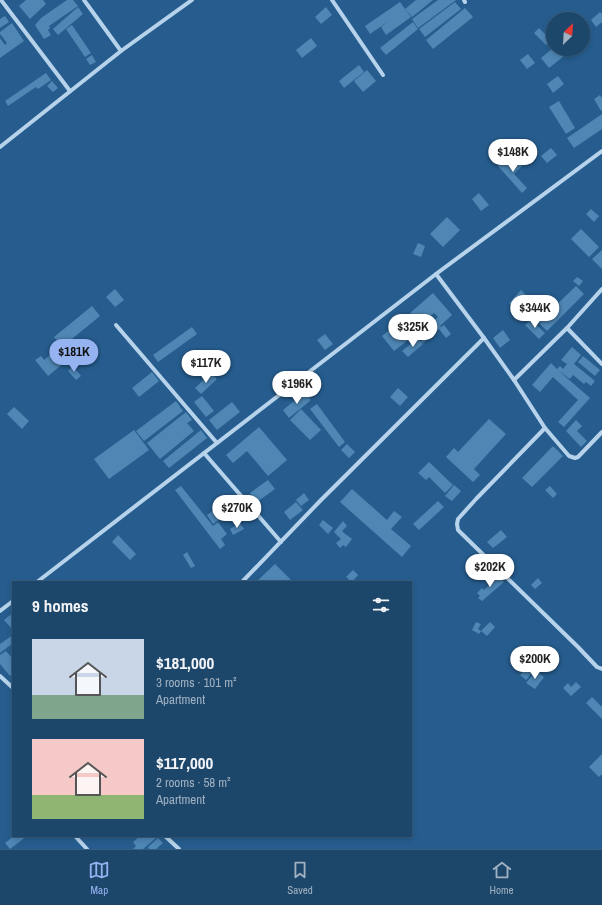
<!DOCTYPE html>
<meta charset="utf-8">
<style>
:root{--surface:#1c466a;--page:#295072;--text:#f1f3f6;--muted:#a0b1c1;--line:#3a5e7e;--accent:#95b2f1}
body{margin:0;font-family:"Archivo Narrow",sans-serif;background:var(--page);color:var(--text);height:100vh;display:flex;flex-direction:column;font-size:15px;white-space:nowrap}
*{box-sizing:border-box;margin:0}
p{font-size:13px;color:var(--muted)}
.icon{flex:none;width:22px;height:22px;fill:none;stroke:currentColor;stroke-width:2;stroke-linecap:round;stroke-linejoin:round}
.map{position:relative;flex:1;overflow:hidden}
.drawer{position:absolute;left:12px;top:581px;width:400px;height:256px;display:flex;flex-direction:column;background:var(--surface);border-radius:0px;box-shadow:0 2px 6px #0003,0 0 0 1px var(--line)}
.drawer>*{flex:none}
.needle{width:26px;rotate:25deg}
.controls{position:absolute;left:546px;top:12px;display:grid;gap:8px}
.controls a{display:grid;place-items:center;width:44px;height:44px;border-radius:50%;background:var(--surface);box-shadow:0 2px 6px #0003,0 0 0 1px var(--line);font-size:20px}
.price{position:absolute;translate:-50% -34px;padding:0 9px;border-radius:14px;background:#fff;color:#222;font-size:13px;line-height:26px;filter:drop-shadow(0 1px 2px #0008)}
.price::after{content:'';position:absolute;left:50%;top:24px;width:12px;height:9px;margin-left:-6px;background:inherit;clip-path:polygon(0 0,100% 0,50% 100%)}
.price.selected{background:var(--accent);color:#111}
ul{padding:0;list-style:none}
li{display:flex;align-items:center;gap:12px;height:100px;padding:0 20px}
li span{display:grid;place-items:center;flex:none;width:112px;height:80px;border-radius:0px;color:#555}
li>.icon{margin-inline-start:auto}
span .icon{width:48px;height:48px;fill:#fffc;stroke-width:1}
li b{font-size:17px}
h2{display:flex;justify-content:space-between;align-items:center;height:48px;padding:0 20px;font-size:17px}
.dock{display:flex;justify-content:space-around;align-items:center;height:56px;border-top:1px solid var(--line);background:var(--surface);font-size:11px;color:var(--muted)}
.dock a{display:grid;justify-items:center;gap:2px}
.dock .selected{color:var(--accent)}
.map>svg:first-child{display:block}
.building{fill:#4e86b4}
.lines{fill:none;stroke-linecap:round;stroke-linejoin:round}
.street{stroke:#b6d3eb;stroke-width:4}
</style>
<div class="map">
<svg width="602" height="849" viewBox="0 0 602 849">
<rect width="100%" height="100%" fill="#265d8e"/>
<g class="building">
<polygon points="26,0 43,0 46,4 30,19 19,6"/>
<polygon points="67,0 73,0 78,6 49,26 50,28 48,30 51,35 44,39 35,25 41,18"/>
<polygon points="416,0 433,0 412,17 405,9"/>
<polygon points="438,0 456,0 418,28 412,19"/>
<polygon points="400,2 411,17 386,35 381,27 390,20 370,34 365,26"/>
<polygon points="455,2 461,9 425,37 419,29"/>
<polygon points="78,7 83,14 58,35 53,29"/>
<polygon points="326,7 332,15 321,24 315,17"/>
<polygon points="465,8 473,17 433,49 426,40"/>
<polygon points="600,12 602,14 602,22 596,27 591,20"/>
<polygon points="5,16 9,22 0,28 0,19"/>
<polygon points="413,22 418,29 386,55 380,48"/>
<polygon points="12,23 24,41 0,58 0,38 5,45 7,43 0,34 0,32"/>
<polygon points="72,25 91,53 85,57 66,29"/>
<polygon points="539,28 551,40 546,45 534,33"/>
<polygon points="311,38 317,46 302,58 296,50"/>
<polygon points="553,48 553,49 559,49 564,56 549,68 541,58"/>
<polygon points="528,54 535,63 527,69 520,60"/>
<polygon points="92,55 96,62 90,65 86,59"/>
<polygon points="359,65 364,72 344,88 339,81"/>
<polygon points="367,70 376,81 363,92 354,81"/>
<polygon points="46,73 51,80 38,89 36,87 8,106 5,101"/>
<polygon points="558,76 564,84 553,93 547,84"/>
<polygon points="52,81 58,88 53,92 47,86"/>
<polygon points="600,95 602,98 602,110 601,111 594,99"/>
<polygon points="559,101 575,128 566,134 549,107"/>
<polygon points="602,114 602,129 574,148 567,138"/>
<polygon points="551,148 557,155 547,163 541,156"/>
<polygon points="517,158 523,165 514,174 527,188 522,193 498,166 506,159 510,164"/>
<polygon points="479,193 489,205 481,211 472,199"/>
<polygon points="591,209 599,216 594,222 586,214"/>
<polygon points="447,217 460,230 443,247 430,234"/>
<polygon points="581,229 599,247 589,257 571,239"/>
<polygon points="418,243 425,246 421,257 413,254"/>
<polygon points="602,250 602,269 592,259"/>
<polygon points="577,277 583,281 579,286 573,281"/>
<polygon points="576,286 584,294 547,331 526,310 521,316 509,303 521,290 546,315"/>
<polygon points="115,289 124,300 115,307 106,297"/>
<polygon points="433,293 452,315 440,326 441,327 444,325 451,334 446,338 439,329 430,336 424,329 438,317 434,313 420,324 410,313"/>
<polygon points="92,306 100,316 62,347 54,337"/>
<polygon points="409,314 429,338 423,343 416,334 394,351 382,336"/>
<polygon points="531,320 545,333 539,339 525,325"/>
<polygon points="192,327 197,334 158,362 153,355"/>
<polygon points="503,330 510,340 500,348 493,338"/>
<polygon points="325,334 333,344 325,350 317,340"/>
<polygon points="418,338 423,344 408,357 402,351"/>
<polygon points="572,347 581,355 574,364 595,381 591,386 586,382 584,384 573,375 570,379 559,371 590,398 564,427 558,422 578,400 553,377 540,392 532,385 551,363 557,369 560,366 563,369 567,364 561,360"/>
<polygon points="55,351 64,363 48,376 35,360 41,356 44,360"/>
<polygon points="195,353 200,361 189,368 184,360"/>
<polygon points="583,356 600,370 595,376 578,362"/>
<polygon points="73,366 81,376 76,380 68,371"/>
<polygon points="152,372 159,381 139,397 132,388"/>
<polygon points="211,373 217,379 201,394 195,388"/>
<polygon points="398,388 408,397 400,406 390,397"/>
<polygon points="305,392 311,400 289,418 283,410"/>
<polygon points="202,396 214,411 206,417 194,402"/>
<polygon points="176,401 183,411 144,441 136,431"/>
<polygon points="232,402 240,412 217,430 209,420"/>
<polygon points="317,404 345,442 339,447 310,409"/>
<polygon points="14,407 29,421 22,429 7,414"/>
<polygon points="301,409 321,430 310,440 290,420"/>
<polygon points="186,412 192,420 187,423 194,431 160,459 147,443"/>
<polygon points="489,419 506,434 474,469 480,475 473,482 446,457 454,448 458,452"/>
<polygon points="576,420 582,426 577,431 587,441 581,447 566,431"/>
<polygon points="259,427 287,460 268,476 247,451 233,463 226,455"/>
<polygon points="134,430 149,450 109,479 94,459"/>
<polygon points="201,430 207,438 169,468 163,461"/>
<polygon points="347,444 355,452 349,458 341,450"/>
<polygon points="553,446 563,456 532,487 522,478"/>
<polygon points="429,462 453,485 445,493 429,477 426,480 418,473"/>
<polygon points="268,480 275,489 257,502 250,493"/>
<polygon points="454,485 461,491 452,501 445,496"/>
<polygon points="181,486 213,526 218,522 227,534 221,539 225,545 220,549 175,490"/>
<polygon points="550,486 557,494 553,498 545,490"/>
<polygon points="352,489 387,520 394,511 402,517 391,529 411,546 402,557 340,502"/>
<polygon points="304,493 309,500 301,506 296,500"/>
<polygon points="231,499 236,508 213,524 207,515"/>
<polygon points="438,501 444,507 419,530 413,524"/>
<polygon points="296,502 303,510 290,520 284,512"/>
<polygon points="323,520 333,528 328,534 319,525"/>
<polygon points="343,521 347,526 342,531 344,533 352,539 346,547 343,545 340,548 336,543 341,539 334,532"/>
<polygon points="240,523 244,529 233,535 230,529"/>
<polygon points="501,530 507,537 493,548 487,542"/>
<polygon points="118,535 136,554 130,560 112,542"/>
<polygon points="187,552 195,566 191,568 183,555"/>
<polygon points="275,564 293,582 256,582"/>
<polygon points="353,570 358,575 352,582 346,577"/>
<polygon points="497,574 504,582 482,601 478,598 480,596 477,593 482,588 484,590 493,582 491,580"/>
<polygon points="538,578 542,583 535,589 531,585"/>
<polygon points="13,613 13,627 12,629 4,620"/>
<polygon points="476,622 481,624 478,629 481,631 479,634 472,630"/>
<polygon points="490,622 495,627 487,636 481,631"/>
<polygon points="13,635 13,643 0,653 0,644"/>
<polygon points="6,651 13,659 13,673 10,676 0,664 0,655"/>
<polygon points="532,662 537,667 526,680 520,675"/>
<polygon points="536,671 544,677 535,689 526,683"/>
<polygon points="576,682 581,687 571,696 563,688 568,683 571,687"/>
<polygon points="592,697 602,707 602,719 586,703"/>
<polygon points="602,754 602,774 599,777 589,767"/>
<polygon points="14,836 27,836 10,849 5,843"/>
<polygon points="140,836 156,836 157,837 143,849 133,849 136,846 133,842"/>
<polygon points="158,838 163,843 156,849 149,849 148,847"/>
</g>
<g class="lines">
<g class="street">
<polyline points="1,0 70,91"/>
<polyline points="84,0 121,51"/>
<polyline points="332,0 383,75"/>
<polyline points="464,0 465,2"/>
<polyline points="0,147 121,51 192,0"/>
<polyline points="436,274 484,338 514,380 545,428 569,456 575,458 578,457 602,432"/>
<polyline points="116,325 217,443"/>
<polyline points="567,328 602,364"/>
<polyline points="514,380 567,328 602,289"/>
<polyline points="545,428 476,499 458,519 457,524 458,530 578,647 597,667 602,669"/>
<polyline points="204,453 281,542"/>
<polyline points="37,582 436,274 602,151"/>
<polyline points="242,582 321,500 484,338"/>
<polyline points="0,611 13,601"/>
<polyline points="0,676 13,688"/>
<polyline points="75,836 87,849"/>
<polyline points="165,836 179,849"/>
</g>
</g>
</svg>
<div class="controls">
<a><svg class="needle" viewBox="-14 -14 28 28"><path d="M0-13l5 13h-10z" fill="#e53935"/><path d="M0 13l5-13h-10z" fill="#a0b1c1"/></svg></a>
</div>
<b class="price" style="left:513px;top:173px">$148K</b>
<b class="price" style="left:535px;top:329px">$344K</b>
<b class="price" style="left:413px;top:348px">$325K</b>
<b class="price selected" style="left:74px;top:373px">$181K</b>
<b class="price" style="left:206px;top:384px">$117K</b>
<b class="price" style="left:297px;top:405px">$196K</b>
<b class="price" style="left:237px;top:529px">$270K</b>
<b class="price" style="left:490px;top:588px">$202K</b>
<b class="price" style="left:535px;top:680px">$200K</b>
<section class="drawer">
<h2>9 homes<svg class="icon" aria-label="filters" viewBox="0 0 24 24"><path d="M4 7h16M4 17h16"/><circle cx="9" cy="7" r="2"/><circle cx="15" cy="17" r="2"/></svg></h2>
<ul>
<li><span style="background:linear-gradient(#c9d6e8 70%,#7fa58c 0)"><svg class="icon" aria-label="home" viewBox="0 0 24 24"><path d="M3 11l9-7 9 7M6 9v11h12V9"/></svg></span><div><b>$181,000</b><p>3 rooms · 101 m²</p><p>Apartment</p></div></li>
<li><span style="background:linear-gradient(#f6c9c9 70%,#8fb573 0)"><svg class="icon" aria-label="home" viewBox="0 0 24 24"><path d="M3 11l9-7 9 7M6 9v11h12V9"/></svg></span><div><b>$117,000</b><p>2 rooms · 58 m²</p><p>Apartment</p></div></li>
</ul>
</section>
</div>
<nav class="dock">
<a class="selected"><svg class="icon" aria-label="map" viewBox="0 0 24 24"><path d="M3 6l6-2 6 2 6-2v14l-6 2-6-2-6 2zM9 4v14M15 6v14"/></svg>Map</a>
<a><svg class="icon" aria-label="saved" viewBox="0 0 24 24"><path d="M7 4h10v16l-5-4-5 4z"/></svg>Saved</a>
<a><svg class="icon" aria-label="home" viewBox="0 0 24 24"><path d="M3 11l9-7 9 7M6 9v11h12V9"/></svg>Home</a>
</nav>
